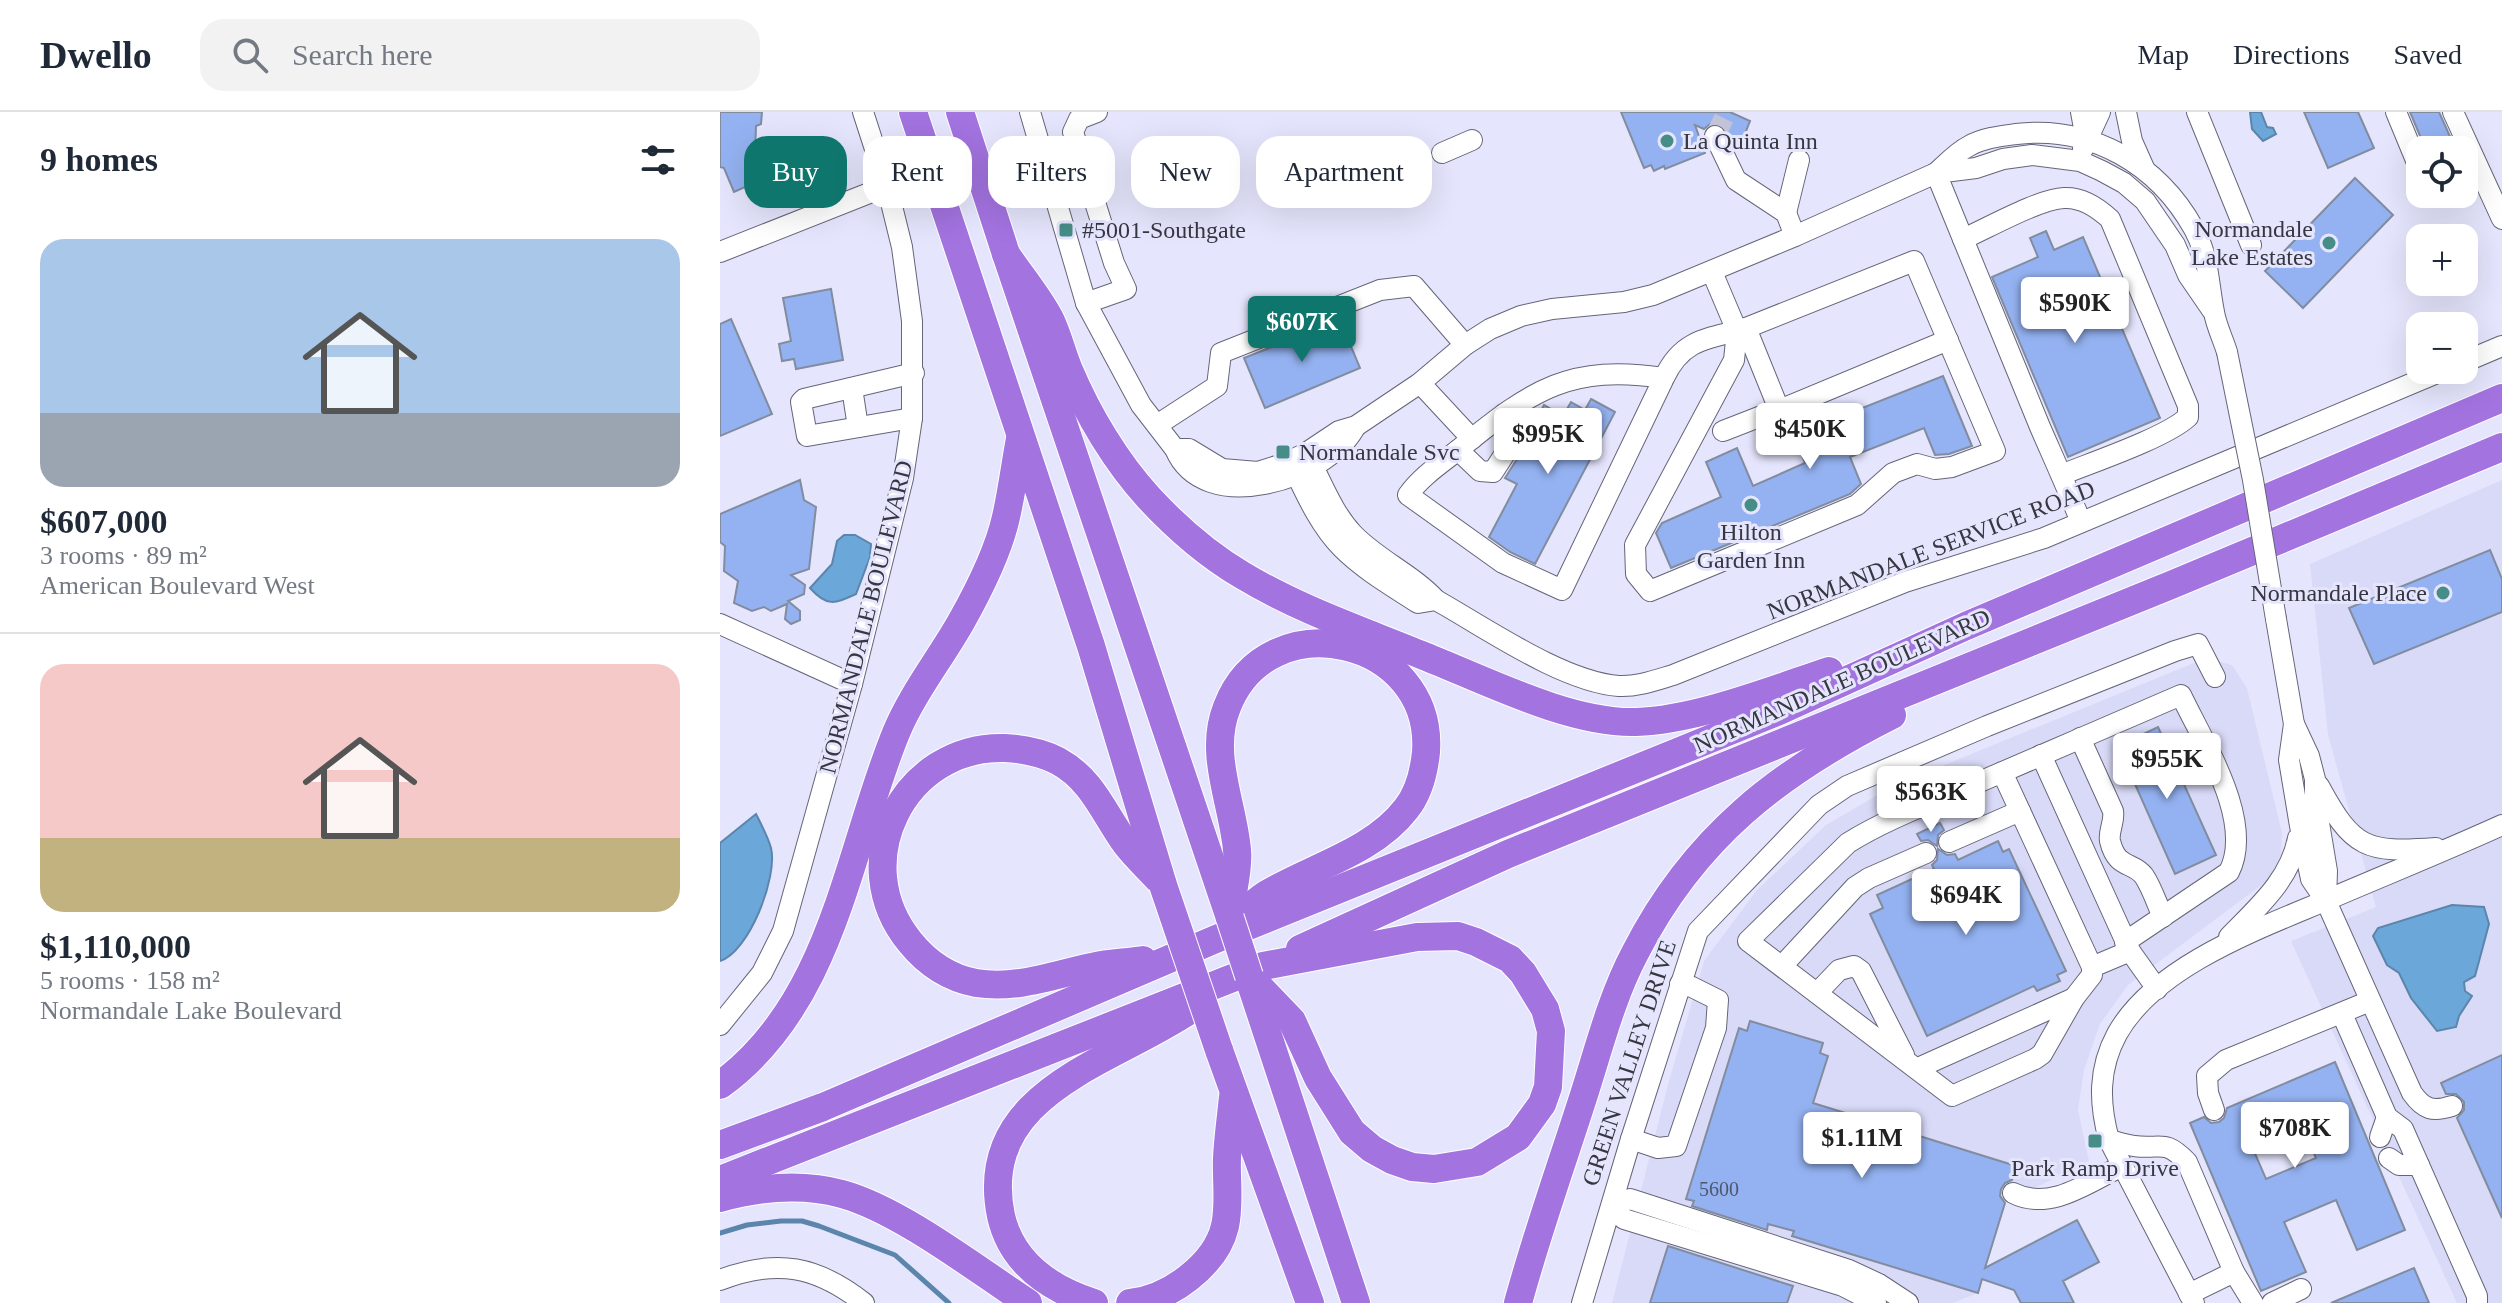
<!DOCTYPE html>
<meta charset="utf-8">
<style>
:root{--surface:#fff;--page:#f2f2f3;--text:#1f2937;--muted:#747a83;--line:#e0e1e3;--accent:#0f766e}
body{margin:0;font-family:Georgia,serif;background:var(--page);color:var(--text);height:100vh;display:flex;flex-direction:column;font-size:30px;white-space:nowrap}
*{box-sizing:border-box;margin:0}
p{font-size:26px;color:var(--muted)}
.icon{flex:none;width:44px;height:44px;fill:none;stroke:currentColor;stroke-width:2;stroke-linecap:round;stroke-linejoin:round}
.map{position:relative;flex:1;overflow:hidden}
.details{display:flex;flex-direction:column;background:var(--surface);width:720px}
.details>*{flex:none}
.guide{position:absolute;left:24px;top:24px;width:760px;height:72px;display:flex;gap:16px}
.buttons{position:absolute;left:1686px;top:24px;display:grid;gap:16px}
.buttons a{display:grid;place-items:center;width:72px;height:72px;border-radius:16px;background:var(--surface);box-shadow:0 8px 32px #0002;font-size:40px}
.price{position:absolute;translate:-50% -68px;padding:0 18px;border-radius:8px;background:#fff;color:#222;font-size:26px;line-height:52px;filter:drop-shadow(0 2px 4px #0008)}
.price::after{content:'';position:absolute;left:50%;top:48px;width:24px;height:18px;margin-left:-12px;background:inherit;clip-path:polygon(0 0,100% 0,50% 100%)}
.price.on{background:var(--accent);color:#fff}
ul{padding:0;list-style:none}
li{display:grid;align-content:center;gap:16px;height:424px;padding:0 40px}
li+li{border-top:2px solid var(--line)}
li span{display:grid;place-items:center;height:248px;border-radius:24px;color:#555}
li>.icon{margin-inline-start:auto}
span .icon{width:144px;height:144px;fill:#fffc;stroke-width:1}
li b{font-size:34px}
h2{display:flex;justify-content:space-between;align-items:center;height:96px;padding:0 40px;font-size:34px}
.chip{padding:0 28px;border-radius:24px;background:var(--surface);box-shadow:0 8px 32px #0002;font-size:28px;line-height:72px}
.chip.on{background:var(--accent);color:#fff}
header{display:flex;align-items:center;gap:48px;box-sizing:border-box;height:112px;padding:0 40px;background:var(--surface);border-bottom:2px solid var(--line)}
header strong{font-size:38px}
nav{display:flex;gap:44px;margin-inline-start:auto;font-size:28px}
.search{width:560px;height:72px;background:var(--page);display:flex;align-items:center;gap:20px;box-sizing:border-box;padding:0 28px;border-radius:24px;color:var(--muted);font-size:30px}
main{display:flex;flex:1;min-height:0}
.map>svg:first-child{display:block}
.built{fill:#d9daf7}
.water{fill:#6ca7d9;stroke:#5c85ab;stroke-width:2}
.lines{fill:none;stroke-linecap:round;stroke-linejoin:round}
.stream{stroke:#5c85ab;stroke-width:5}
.building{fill:#94b2f1;stroke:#828c9f;stroke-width:2;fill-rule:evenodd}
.minor-tunnel{stroke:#c2c3d7;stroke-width:20;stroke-dasharray:20 10;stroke-linecap:butt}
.minor-casing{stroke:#656579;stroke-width:22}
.highway-casing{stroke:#fff;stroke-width:30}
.minor{stroke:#fff;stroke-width:20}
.highway{stroke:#a373e0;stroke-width:28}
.minor-bridge-casing{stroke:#656579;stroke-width:22;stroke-linecap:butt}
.highway-bridge-casing{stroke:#fff;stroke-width:30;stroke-linecap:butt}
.minor-bridge{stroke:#fff;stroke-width:20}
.highway-bridge{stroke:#a373e0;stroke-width:28}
.poi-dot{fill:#468d88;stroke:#e5e6fd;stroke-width:3}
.labels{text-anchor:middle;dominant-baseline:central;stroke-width:6;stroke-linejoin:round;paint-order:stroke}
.number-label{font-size:20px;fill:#4e566c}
.poi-label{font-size:24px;fill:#363740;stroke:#e5e6fd;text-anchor:start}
.street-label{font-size:24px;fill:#363740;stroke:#e5e6fd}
</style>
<header>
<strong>Dwello</strong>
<div class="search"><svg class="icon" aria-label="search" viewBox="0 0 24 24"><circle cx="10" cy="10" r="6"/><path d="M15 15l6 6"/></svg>Search here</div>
<nav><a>Map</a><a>Directions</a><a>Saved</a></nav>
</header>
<main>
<section class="details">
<h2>9 homes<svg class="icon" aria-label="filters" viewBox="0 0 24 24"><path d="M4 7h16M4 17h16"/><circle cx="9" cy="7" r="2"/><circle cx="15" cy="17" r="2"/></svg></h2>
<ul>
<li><span style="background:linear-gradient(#a9c7e8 70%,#9aa5b1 0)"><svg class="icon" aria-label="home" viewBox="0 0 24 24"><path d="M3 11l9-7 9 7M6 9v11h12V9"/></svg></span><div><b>$607,000</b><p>3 rooms · 89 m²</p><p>American Boulevard West</p></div></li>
<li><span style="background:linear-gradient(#f6c9c9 70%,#c2b280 0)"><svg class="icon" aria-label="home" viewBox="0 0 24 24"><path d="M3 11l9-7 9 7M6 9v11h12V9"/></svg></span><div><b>$1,110,000</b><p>5 rooms · 158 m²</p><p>Normandale Lake Boulevard</p></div></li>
</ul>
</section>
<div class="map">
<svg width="1782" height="1191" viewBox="0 0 1782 1191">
<rect width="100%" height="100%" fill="#e5e6fd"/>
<g class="built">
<polygon points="1782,368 1782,1191 1737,1191 1571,829 1656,795 1608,623 1590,452"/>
<polygon points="1486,546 1512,553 1527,576 1562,721 1560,759 1408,873 1380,912 1364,958 1358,998 1369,1049 1285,1091 1258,1181 1233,1191 892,1191 949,969 984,849 1037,778 1106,713 1173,674"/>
</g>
<g class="water">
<polygon points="1530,0 1541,0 1547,15 1553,16 1556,22 1543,29 1532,17"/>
<path d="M124,423H135L151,432L150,445L136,482C114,492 107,495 90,476L112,452L117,429Z"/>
<path d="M36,702C41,712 48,725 51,736C58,765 29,840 0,849V731Z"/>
<polygon points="1732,793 1764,795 1769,812 1755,864 1744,870 1745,879 1752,884 1739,904 1736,915 1717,919 1691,886 1679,861 1667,853 1653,824 1658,816"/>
</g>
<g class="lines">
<polyline class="stream" points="0,1121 27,1113 61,1109 82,1109 99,1114 175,1143 229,1191"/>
</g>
<g class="building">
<polygon points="0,0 42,0 41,12 36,14 34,71 14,80 4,56 0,55"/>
<polygon points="901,0 1010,0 1030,9 1021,32 1011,28 1002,13 990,12 984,17 975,13 985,41 945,57 944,54 934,59 931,53 924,56"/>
<polygon points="1584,0 1638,0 1654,36 1608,56"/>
<polygon points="1690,0 1719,0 1736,38 1706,38"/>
<polygon points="1635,66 1673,103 1583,196 1545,159"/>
<polygon points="1326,119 1334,138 1363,125 1440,306 1348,345 1272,165 1318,145 1310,126"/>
<polygon points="111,177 123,248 76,257 74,247 62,249 59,232 71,229 63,186"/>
<polygon points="11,207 52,302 0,324 0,212"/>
<polygon points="620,208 640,256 545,296 524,246"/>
<polygon points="1223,264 1252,334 1229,342 1215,343 1204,316 1130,345 1141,372 1130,382 951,456 936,421 942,411 1001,385 986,350 1017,336 1033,374 1085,351 1074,323"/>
<polygon points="871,287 895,300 815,452 790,440 769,425 797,372 785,366 806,333 808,324 824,293 843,304 851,290 865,298"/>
<polygon points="80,368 84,388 96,395 89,457 71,463 85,473 84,482 68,489 80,499 80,508 71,512 65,507 67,492 51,499 44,495 32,499 14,491 18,469 4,459 5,434 0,430 0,402"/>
<polygon points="1770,438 1782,467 1782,500 1654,552 1629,496"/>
<polygon points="1438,615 1496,743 1455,762 1398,634"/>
<polygon points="1220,711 1224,718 1218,723 1217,734 1208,728 1201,729 1197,722"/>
<polygon points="1278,729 1283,740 1289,737 1346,859 1337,863 1340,869 1317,879 1314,874 1207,924 1150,802 1163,796 1157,783 1214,757 1212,753 1217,748 1218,737 1227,743 1235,742 1238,748"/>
<polygon points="1030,909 1103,931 1100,941 1108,944 1093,991 1296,1054 1292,1068 1285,1071 1281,1077 1280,1084 1285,1091 1265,1156 1357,1108 1379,1150 1343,1169 1354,1191 1301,1191 1294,1178 1262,1167 1258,1181 1072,1124 1074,1119 1048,1112 1047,1118 972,1094 974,1089 966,1087 1019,916 1027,919"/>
<polygon points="1782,943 1782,1106 1737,1006 1744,998 1744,990 1736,982 1726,982 1721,971"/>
<path d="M1615,950L1685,1118L1637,1138L1616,1088L1564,1110L1586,1160L1541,1179L1470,1011L1484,1005L1491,1011L1499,1010L1504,1006L1507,996ZM1576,1000L1596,1046L1546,1067L1526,1021Z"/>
<polygon points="948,1134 1073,1174 1067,1191 930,1191"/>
<polygon points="1694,1156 1709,1191 1611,1191"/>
</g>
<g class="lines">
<polyline class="minor-tunnel" points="995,24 1007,0"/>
<defs>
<g id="minor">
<path d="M310,0L366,191L421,293L455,337C484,406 605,368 634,317"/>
<polyline points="1361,0 1366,27"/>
<polyline points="1406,0 1412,29 1424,56"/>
<polyline points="1477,0 1531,133"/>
<polyline points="1676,0 1700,58"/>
<polyline points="1733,0 1782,107"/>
<polyline points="995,24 1016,68 1066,101 1075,124"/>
<polyline points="1363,37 1380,0"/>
<polyline points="722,41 752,28"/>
<polyline points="1216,61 1256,56 1283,47 1312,43 1360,49 1382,59 1404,71 1425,89 1455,133 1468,163 1492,198"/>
<polyline points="1216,61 1243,127"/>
<polyline points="1066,101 1079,48"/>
<polyline points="0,140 167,74"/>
<polyline points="366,191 406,177 394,151 353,20 359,7 377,0"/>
<polyline points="1026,216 1056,290 1062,297 1228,228"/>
<polyline points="1744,250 1782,234"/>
<path d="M944,266C851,252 813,277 743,334C725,349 702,363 688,383L783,451L842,478L944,266C960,231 982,227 1017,219L1021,218L1194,149L1275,339L1232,355L1215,357L1197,352L1173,361L1137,393L930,479L916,462L915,433L1014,248L1017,219L992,160"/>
<polyline points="700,271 752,327"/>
<polyline points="132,276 138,315"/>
<polyline points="192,306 87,324 81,290 84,287 194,261"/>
<polyline points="437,313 497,274 501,241 660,178 694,174 745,233"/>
<polyline points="1003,319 1062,296"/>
<path d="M455,337H469L502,357L538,360L566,351L586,341L619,319L636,314L700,271L745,233L770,217L801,204L832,197L904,190L933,183L1075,124L1216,61C1226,52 1237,40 1249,34C1263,26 1281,24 1296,22C1371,13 1438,52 1474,117C1489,144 1488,170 1494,200C1496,213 1503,227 1507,240"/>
<polyline points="738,338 760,359 773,360 795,326 784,302"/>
<path d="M586,341C601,368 612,400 633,422C658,448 692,462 716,488C766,516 843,570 899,574C917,575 936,568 953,563L1185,470L1324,426L1724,258"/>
<path d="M571,351C585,380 599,413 622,436C644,458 672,474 698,491L716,488"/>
<path d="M1341,363C1373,350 1445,326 1468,305V294L1390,107C1377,95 1362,85 1344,86C1319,87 1268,116 1243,127L1320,315C1334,347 1348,378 1361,410"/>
<polyline points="1556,507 1574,612 1589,644 1595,667 1595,687 1607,759 1606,789"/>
<polyline points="0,512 132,572"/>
<path d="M1574,612L1569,648L1580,714L1591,767L1606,789L1692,981C1704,998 1713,1000 1732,994"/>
<path d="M1360,626L1393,699C1395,710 1388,719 1390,729C1397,758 1413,749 1424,764C1432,776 1437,792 1443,805"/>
<polyline points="1321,643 1410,839 1437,877"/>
<path d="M1282,660L1372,855V863L1354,886L1322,942L1315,947L1232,984L1028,829L1128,731C1168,706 1214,690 1257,671C1325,642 1393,612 1461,583C1483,630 1535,709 1509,760L1405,830"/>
<path d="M1599,674C1633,737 1646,741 1716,736"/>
<polyline points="1229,730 1300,699"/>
<path d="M1509,825C1538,795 1570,768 1578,726"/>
<polyline points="1062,854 1135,775 1149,766 1206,741"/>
<polyline points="1372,855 1410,839"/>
<polyline points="1097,881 1119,858 1134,854 1141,859 1184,943"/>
<polyline points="1622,902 1667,1005 1683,1017 1757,1184 1757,1191"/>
<polyline points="0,913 42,861 63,819 132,572 183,366 192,306 192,209 182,135 167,74 143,0"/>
<polyline points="1198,956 1354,886"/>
<polyline points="1494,998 1488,981 1487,964 1506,948 1650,889"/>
<polyline points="1660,1025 1667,1005"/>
<polyline points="911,1027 938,1036 956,1034 996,916 998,888 972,875 960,872"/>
<path d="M1389,1028C1397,1030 1406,1033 1414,1034C1441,1038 1444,1026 1467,1050L1514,1160L1469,1182"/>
<polyline points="1669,1046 1679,1053 1699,1053"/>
<path d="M1293,1081C1330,1100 1369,1070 1402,1054"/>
<polyline points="892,1093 910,1087 1129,1158 1159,1172 1188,1191"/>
<polyline points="892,1093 904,1107 1123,1174 1156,1191"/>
<polyline points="1514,1160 1533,1191"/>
<path d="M0,1168C57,1146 97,1154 144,1191"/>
<polyline points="862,1191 911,1027 978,819 1099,693 1127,674 1267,614 1455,539 1478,532 1495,565"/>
<path d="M1474,1191L1389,1028C1379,991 1378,957 1397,922C1436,852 1544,815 1614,785C1670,761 1727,738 1782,713"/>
<polyline points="1552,1191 1581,1177"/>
</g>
<g id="highway">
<polyline points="193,0 371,534 443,773"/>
<polyline points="240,0 286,142 510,806"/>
<path d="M286,142C300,163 318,184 330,207C338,223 342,242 349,258C368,303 396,350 429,386C455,414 488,443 522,463C578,497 643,519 704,544C765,568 850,612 916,610C976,608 1052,578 1109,559"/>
<path d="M511,814C522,803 534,790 547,782C592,755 653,740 686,697C699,681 704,660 706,640C714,525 548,488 507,595C488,642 513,691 517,738C519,756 513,776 511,793"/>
<polyline points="580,837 788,742 1451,473 1782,335"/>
<path d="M423,848C409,850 394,851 381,853C338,861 299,878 256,871C229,866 207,851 190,830C125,751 183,633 285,636C303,637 322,641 338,649C373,668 384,702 406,732C416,745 428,756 439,768"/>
<polyline points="530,869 636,1191"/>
<polyline points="499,938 590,1191"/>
<path d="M0,973C113,891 127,741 176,621C192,582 220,547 241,510C259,478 278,441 286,405C292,379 295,353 300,327"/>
<polyline points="0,1033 103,995 496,827 1059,599 1246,514 1782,286"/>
<polyline points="0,1068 543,854 697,825 738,824 756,830 790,847 803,861 825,897 831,919 828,975 822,992 798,1025 757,1050 714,1057 692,1055 672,1048 652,1037 632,1020 598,966 572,909 529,864"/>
<path d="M0,1086C40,1075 81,1071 122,1082C180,1098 256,1157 308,1191"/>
<path d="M374,1191C330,1177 292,1152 281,1104C255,977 398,950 476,894"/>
<path d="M410,1191C449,1187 496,1153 505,1114C510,1092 506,1068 507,1046C508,1026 511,1005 513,985"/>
<path d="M798,1191C816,1125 839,1060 860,995C877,944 890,888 915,841C974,725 1059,660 1172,603"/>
</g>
</defs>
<use href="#minor" class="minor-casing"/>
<use href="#highway" class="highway-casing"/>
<use href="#minor" class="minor"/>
<use href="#highway" class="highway"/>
<defs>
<polyline id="minor-bridge" points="1507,240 1533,368 1556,507"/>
<g id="highway-bridge">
<polyline points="443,773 499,938"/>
<polyline points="510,806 529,864"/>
</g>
</defs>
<use href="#minor-bridge" class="minor-bridge-casing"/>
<use href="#highway-bridge" class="highway-bridge-casing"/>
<use href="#minor-bridge" class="minor-bridge"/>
<use href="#highway-bridge" class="highway-bridge"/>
</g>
<g class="poi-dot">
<circle cx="947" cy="29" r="8"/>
<rect x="338" y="110" width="16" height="16" rx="4"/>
<circle cx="1609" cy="131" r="8"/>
<rect x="555" y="332" width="16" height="16" rx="4"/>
<circle cx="1031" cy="393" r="8"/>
<circle cx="1723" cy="481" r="8"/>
<rect x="1367" y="1021" width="16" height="16" rx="4"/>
</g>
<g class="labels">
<g class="number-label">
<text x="999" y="1077">5600</text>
</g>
<g class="poi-label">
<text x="963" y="29">La Quinta Inn</text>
<text x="1593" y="117" text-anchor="end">Normandale<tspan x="1593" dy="28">Lake Estates</tspan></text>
<text x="362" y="118">#5001-Southgate</text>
<text x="579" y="340">Normandale Svc</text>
<text x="1031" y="420" text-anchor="middle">Hilton<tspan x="1031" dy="28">Garden Inn</tspan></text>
<text x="1707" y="481" text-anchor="end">Normandale Place</text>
<text x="1375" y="1056" text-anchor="middle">Park Ramp Drive</text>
</g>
<g class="street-label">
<text transform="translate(1211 438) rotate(-21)">NORMANDALE SERVICE ROAD</text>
<text transform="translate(146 505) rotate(-76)">NORMANDALE BOULEVARD</text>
<text transform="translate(1122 569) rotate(-24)">NORMANDALE BOULEVARD</text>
<text transform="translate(909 951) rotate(-72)">GREEN VALLEY DRIVE</text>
</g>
</g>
</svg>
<div class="buttons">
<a><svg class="icon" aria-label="locate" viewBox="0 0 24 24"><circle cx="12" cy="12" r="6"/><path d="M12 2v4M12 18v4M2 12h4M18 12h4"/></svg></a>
<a>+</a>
<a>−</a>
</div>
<b class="price" style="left:1355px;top:233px">$590K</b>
<b class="price on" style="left:582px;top:252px">$607K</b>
<b class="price" style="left:1090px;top:359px">$450K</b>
<b class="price" style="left:828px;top:364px">$995K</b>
<b class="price" style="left:1447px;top:689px">$955K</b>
<b class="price" style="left:1211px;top:722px">$563K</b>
<b class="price" style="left:1246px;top:825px">$694K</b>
<b class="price" style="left:1575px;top:1058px">$708K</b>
<b class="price" style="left:1142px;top:1068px">$1.11M</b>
<div class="guide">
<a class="chip on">Buy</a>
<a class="chip">Rent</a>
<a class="chip">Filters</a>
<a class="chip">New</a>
<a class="chip">Apartment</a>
</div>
</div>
</main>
